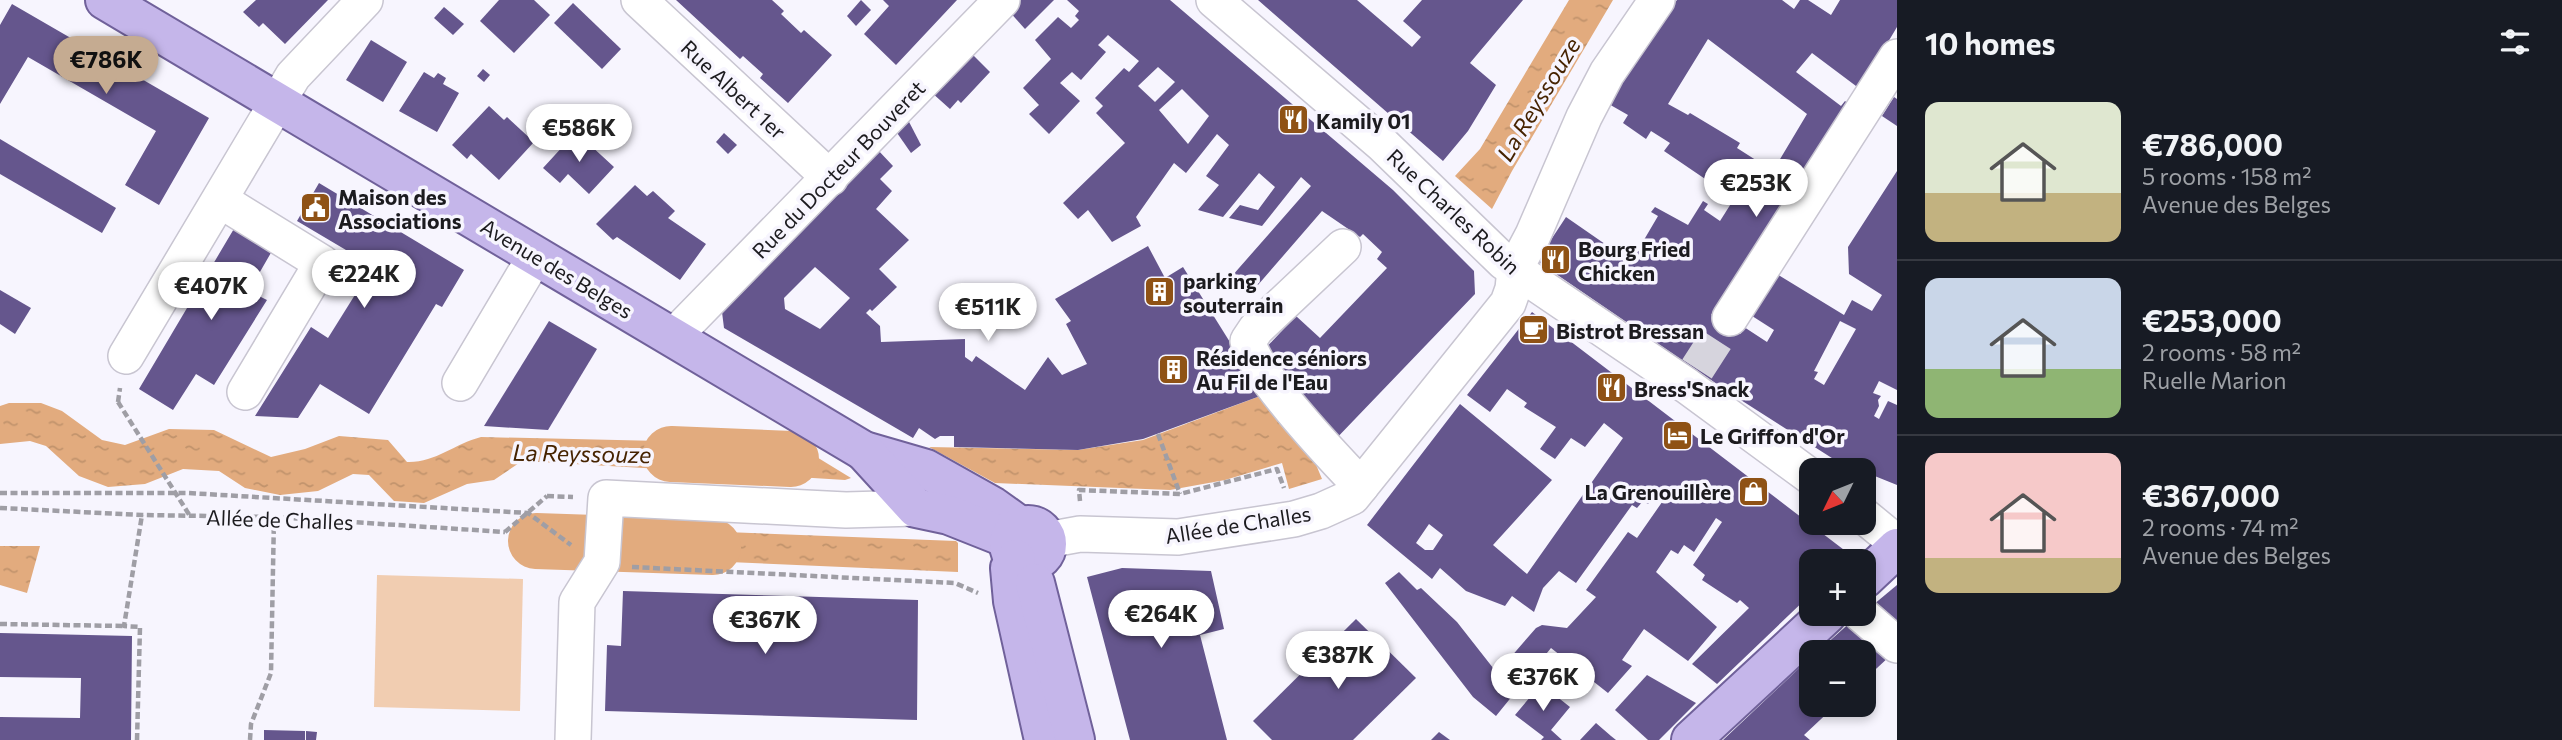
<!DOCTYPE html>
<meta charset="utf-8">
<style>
:root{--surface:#171b24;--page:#242831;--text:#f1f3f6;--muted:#9ea1a6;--line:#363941;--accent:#c5ab91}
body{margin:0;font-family:Commissioner,sans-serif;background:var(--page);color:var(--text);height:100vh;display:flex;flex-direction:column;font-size:26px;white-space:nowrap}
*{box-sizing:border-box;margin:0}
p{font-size:23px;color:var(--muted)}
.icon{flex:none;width:38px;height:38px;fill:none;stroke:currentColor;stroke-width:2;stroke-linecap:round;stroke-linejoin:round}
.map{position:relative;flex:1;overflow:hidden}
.sheet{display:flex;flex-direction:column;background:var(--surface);width:665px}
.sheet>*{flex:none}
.needle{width:46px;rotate:227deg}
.tools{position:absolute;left:1799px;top:458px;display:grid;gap:14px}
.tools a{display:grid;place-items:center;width:77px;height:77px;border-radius:14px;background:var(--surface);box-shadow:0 4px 10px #0003;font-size:35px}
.price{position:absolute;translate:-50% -60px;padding:0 16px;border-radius:24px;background:#fff;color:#222;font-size:23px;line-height:46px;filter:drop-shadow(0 2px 4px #0008)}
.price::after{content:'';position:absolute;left:50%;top:42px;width:21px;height:16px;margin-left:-10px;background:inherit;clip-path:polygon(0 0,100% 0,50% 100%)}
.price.active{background:var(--accent);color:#111}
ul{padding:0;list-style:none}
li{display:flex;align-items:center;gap:21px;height:175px;padding:0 28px}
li+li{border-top:2px solid var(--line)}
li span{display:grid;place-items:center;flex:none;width:196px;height:140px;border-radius:14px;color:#555}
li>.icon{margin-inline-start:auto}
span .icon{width:84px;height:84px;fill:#fffc;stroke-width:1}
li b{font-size:30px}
h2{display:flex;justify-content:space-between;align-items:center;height:84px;padding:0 28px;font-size:30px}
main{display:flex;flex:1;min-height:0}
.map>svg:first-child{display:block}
.grass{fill:#f1cdb1}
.water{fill:url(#water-ripples)}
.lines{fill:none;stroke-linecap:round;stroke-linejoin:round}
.river{stroke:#e2ab7e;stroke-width:56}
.building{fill:#65568d;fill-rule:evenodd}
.minor-tunnel{stroke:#d6d4dd;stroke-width:35;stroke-dasharray:35 18;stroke-linecap:butt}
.minor-casing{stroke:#c8c5d1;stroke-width:38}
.major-casing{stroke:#70619a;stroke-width:42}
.path{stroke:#9f9ea5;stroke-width:4.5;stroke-dasharray:7 3.5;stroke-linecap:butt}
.minor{stroke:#fff;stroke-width:35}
.major{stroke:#c5b6ea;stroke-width:38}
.path-bridge{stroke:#9f9ea5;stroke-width:4.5;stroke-dasharray:7 3.5;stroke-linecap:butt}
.labels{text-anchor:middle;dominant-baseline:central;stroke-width:7;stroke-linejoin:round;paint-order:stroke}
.street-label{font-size:21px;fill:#1c1b1f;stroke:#f7f5fe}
.poi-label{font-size:21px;font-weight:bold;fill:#1c1b1f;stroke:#f7f5fe;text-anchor:start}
.water-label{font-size:23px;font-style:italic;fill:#462300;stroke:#f7f5fe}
</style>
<main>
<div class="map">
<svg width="1897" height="740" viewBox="0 0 1897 740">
<defs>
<pattern id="water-ripples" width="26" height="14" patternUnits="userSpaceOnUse" patternTransform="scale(1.75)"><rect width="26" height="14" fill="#e2ab7e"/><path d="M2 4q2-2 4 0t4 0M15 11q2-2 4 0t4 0" fill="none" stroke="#c1936c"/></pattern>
</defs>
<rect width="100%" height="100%" fill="#f7f5fe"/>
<polygon class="grass" points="377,575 523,579 520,711 374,707"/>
<g class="water">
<polygon points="1569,0 1613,0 1512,171 1492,209 1455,176 1480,149"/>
<polygon points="1263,395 1305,438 1322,479 1289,489 1282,463 1225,480 1170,490 995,483 929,447 1078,450 1143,440"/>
<path d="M9,403H41L62,411L102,440L125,445L169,429L214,430L271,457L305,449L339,436L388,440L407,462C435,463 454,444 481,437L748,443V474L522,461L494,480L467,484L424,503L394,501L369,475L353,474L318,491L280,495L245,488L219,471L183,469L145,484L108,487L79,476L46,446L30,441L0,444V406Z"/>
<polygon points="764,444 797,445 851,478 845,480 765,475"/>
<polygon points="583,524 582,556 528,553 529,526 574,527"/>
<polygon points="637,526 650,529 956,541 958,543 958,572 635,558"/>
<polygon points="0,546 40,546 27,593 0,585"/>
</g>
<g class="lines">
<g class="river">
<polyline points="671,454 791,459"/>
<polyline points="536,541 713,547"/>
</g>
</g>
<g class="building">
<polygon points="256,0 328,0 285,44 263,23 259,27 243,12"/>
<polygon points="499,0 534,0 550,15 514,53 480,21"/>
<polygon points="676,0 772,0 784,11 781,14 801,33 804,30 832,55 788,103 760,78 763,74 743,56 740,59"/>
<polygon points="861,0 871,10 856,26 847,16"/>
<polygon points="883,0 957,0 896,65 864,34 889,6"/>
<polygon points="1019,0 1054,0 1025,29 1009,11"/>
<path d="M1067,0H1170L1393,190L1474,271L1475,294L1331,444L1261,353L1296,316L1320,338L1387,268L1377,259L1382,252L1363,234L1360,237L1322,211L1251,293L1232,276L1311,186L1301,177L1262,226L1229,218L1240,205L1258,210L1275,187L1259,173L1223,217L1198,210L1219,185L1206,176L1229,145L1217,134L1186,173L1174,163L1136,217L1141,226L1112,242L1088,210L1078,219L1063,203L1125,143L1096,113L1103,106L1095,98L1124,68L1129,72L1139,61L1108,35L1098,45L1106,52L1081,80L1072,72L1060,83L1080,101L1049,134L1029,114L1039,105L1023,88L1051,59L1035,40L1058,17L1071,28L1079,20L1075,16L1079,11ZM1158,67L1175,82L1155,102L1138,86ZM1182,89L1209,116L1188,144L1159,110Z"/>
<polygon points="1258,0 1357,0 1412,47 1421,37 1403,21 1422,0 1523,0 1470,63 1496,85 1468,131 1443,161"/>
<path d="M1677,0H1782L1794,9L1800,0H1808L1831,15L1840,0H1897V27L1860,89L1812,53L1796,72L1841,106L1845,101L1850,105L1721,312L1767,342L1774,330L1749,314L1775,273L1844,315L1852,300L1872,311L1882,295L1849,274L1848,247L1897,171V390L1879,381L1873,393L1881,396L1878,400L1879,406L1874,416L1879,419L1888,401L1897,405V485L1835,460L1733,395L1537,261L1566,217L1631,262L1658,216L1651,212L1655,207L1688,225L1703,201L1708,204L1704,210L1720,221L1746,180L1726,166L1714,185L1664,151L1670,143L1651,131L1646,139L1623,123L1628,115L1607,103L1641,48ZM1708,39L1807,114L1773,171L1737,148L1740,143L1690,113L1688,115L1668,104ZM1840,321L1856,329L1824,385L1814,379L1818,372L1814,371Z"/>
<polygon points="573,3 621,49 602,69 554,23"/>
<polygon points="12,4 209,118 159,205 125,185 156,131 28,57 0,104 0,25"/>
<polygon points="444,7 464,24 453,35 434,18"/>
<polygon points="371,40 407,62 383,102 346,80"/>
<polygon points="970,52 990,72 961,103 958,100 950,109 931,92"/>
<polygon points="483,69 490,75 484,82 477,76"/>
<polygon points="424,72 434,78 438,73 446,78 443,84 459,93 437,132 399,111"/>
<polygon points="1894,97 1897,99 1897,126 1882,116"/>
<polygon points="489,106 504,120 507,117 534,142 499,180 471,154 467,159 452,145"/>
<polygon points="907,118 921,145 911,153 895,130"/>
<polygon points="576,132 614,167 589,194 568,174 560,183 543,168"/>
<polygon points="724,133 737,145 728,154 716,142"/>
<polygon points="0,139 116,208 102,233 0,174"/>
<path d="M877,149L893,166L880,179L892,191L876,209L909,240L879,269L897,287L872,311L870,309L866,313L880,326L881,342L965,339V357L972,362L976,356L1025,390L1048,357L1062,375L1087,364L1066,324L1071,321L1055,299L1148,246L1165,278L1183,267L1263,395L1143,439L1078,450L954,447V436H940L935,439L919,428L913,438L724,328L722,312ZM815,267L850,298L820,329L785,309L784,298Z"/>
<polygon points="319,183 464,270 442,307 436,304 369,414 320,384 298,418 255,416 311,327 328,338 373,266 297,221"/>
<polygon points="635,185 647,196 653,191 675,211 668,218 706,244 680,280 617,237 613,240 596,224"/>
<polygon points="235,227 272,251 249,291 267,300 214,385 196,374 173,410 139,389"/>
<polygon points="0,290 31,308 15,334 0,324"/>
<path d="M1532,312L1852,556L1846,562H1811V594L1717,684L1692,664L1749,608L1740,600L1737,603L1702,580L1705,575L1693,565L1722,522L1716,518L1694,552L1684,545L1678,554L1671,550L1656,572L1717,627L1688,661L1644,629L1622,660L1632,666L1608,693L1551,648L1496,716L1473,697L1385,583L1399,572L1417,590L1421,588L1457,622L1497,673L1536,628L1542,625L1567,628L1596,597L1586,590L1628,532L1637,538L1667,495L1662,491L1648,504L1643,501L1637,508L1632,505L1576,583L1559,571L1543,588L1534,612L1512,596L1505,606L1466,591L1440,568L1432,579L1367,525L1460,404L1552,480L1493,545L1527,574L1623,438L1604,423L1585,447L1571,438L1555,459L1540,449L1556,427L1524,407L1527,403L1507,389L1490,412L1467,395ZM1429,524L1443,535L1433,550H1425L1416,543Z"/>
<polygon points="549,321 597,349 548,430 484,426"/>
<polygon points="1122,568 1211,571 1224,629 1200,635 1227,740 1130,740 1087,577"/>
<polygon points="1897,585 1897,632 1867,610"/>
<polygon points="623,591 918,600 917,720 605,711 607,645 621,646"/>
<polygon points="1356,619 1416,678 1353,740 1272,740 1253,721"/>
<polygon points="1852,621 1890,656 1864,680 1864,653 1816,653"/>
<polygon points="0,633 132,636 131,740 0,740 0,717 80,718 81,678 0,677"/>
<polygon points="1811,657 1811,705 1836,705 1804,735 1810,740 1723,740"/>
<polygon points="1647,675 1696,703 1659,740 1648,740 1615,710"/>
<polygon points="1541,684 1570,707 1551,730 1562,740 1541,740 1544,737 1515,715"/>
<polygon points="1596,723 1611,736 1616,740 1580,740"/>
<polygon points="264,730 305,731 305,740 264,740"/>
<polygon points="306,731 317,732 316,740 306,740"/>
<polygon points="1439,732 1450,740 1431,740"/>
</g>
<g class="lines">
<polyline class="minor-tunnel" points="1697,369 1730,318"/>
<defs>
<g id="minor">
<polyline points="639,0 830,178"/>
<polyline points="1214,0 1382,144 1504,262 1687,386 1811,477"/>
<polyline points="220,200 322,263 245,392"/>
<path d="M1343,247L1256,329L1248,341C1253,373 1335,459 1361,486"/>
<polyline points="1730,318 1897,57"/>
<polyline points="673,337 1002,0"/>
<polyline points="126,356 293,76 365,0"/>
<polyline points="460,383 536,255"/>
<polyline points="1864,516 1897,543"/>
<polyline points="1047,540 1080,534 1178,537 1294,519 1321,511 1352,497 1508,303 1513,289 1515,269 1533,235 1584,117 1607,73 1657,0"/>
<polyline points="1861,614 1897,645"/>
<polyline points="573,740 577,602 602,562 606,498 846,510 916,508"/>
</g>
<g id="major">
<polyline points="105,0 864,451 926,469 992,506 1020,526"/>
<polyline points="864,451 916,508 949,515 1007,538"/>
<circle cx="1028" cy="544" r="19"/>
<polyline points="1016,559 1010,568 1013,601 1044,740"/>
<polyline points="1864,579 1897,548"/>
<polyline points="1035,583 1075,740"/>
<polyline points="1691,740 1827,614"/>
</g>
</defs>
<use href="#minor" class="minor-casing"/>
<use href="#major" class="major-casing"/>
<g class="path">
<polyline points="118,402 120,388"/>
<polyline points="1158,434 1180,494"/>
<polyline points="0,493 188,493 528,513 571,545"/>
<polyline points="547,496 573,497"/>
<polyline points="1080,501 1079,490 1180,494 1277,469 1284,488"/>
<polyline points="0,508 142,515 274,517 505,532"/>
<polyline points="632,567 955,583 978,593"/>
<polyline points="0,624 124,626"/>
<polyline points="137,740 140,627 124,626 142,515"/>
<polyline points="250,740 251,724 271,673 274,517"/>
</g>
<use href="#minor" class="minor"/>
<use href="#major" class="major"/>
<g class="path-bridge">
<polyline points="118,402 190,516"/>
<polyline points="505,532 547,496"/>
</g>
</g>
<defs>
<symbol id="restaurant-square" viewBox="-11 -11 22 22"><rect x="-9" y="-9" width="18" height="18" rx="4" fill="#8f5215" stroke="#f7f5fe"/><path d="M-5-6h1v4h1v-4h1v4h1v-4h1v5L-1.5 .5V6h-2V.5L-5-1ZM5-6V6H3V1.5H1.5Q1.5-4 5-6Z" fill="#fff"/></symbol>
<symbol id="civic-square" viewBox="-11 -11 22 22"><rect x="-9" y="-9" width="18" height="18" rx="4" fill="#8f5215" stroke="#f7f5fe"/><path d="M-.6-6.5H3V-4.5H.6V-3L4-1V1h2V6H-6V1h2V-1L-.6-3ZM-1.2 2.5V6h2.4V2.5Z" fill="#fff"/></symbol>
<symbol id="building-square" viewBox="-11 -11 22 22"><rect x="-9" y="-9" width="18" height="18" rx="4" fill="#8f5215" stroke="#f7f5fe"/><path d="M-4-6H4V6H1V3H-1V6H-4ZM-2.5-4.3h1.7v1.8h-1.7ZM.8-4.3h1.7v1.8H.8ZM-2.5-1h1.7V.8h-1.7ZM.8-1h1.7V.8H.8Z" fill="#fff"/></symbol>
<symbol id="cafe-square" viewBox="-11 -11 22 22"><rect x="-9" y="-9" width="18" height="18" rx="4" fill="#8f5215" stroke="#f7f5fe"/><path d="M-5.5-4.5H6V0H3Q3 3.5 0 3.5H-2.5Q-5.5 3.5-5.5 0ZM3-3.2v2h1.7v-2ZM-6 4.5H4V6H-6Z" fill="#fff"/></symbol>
<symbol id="hotel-square" viewBox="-11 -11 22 22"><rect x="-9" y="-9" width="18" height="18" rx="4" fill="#8f5215" stroke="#f7f5fe"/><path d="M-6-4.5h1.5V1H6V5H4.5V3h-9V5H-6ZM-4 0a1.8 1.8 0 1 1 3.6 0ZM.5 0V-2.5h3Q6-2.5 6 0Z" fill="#fff"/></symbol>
<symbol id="shop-square" viewBox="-11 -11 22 22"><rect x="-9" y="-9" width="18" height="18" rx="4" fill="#8f5215" stroke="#f7f5fe"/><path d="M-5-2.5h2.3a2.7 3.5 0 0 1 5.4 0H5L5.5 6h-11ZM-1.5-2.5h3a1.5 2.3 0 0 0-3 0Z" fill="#fff"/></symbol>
</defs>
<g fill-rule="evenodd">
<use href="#restaurant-square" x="1276" y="102" width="35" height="35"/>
<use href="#civic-square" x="298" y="190" width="35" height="35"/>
<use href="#restaurant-square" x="1538" y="242" width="35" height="35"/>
<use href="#building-square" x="1142" y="274" width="35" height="35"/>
<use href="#cafe-square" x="1516" y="312" width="35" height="35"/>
<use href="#building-square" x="1156" y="352" width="35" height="35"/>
<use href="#restaurant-square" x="1594" y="370" width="35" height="35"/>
<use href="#hotel-square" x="1660" y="418" width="35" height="35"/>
<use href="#shop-square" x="1736" y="474" width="35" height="35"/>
</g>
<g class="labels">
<g class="street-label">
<text transform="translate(734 89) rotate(43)">Rue Albert 1er</text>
<text transform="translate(838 169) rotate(-46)">Rue du Docteur Bouveret</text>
<text transform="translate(1454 211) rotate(43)">Rue Charles Robin</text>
<text transform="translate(557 268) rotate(31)">Avenue des Belges</text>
<text transform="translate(280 519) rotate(2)">Allée de Challes</text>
<text transform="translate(1238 524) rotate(-9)">Allée de Challes</text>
</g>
<g class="poi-label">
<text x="1316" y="120">Kamily 01</text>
<text x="338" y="196">Maison des<tspan x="338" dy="24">Associations</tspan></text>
<text x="1578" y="248">Bourg Fried<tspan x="1578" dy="24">Chicken</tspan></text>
<text x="1183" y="280">parking<tspan x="1183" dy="24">souterrain</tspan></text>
<text x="1556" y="330">Bistrot Bressan</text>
<text x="1196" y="357">Résidence séniors<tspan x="1196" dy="24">Au Fil de l'Eau</tspan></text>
<text x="1634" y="388">Bress'Snack</text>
<text x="1700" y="435">Le Griffon d'Or</text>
<text x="1731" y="491" text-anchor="end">La Grenouillère</text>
</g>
<g class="water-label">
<text transform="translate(1538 99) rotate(-59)">La Reyssouze</text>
<text transform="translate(582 453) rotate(1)">La Reyssouze</text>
</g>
</g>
</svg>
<div class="tools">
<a><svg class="needle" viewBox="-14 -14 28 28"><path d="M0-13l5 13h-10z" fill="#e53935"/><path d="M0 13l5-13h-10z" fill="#9ea1a6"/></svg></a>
<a>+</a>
<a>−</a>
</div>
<b class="price active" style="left:106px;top:96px">€786K</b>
<b class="price" style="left:579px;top:164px">€586K</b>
<b class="price" style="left:1756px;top:219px">€253K</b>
<b class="price" style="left:364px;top:310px">€224K</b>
<b class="price" style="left:211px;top:322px">€407K</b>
<b class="price" style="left:988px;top:343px">€511K</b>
<b class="price" style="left:1161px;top:650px">€264K</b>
<b class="price" style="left:765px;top:656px">€367K</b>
<b class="price" style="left:1338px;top:691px">€387K</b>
<b class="price" style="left:1543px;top:713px">€376K</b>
</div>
<section class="sheet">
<h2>10 homes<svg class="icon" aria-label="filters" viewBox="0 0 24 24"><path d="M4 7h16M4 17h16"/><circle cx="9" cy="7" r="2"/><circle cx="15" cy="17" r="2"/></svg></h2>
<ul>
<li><span style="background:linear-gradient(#dfe7d0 65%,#c2b280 0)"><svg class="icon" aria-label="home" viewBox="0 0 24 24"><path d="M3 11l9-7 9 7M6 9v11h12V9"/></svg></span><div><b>€786,000</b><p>5 rooms · 158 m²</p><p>Avenue des Belges</p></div></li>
<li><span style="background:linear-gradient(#c9d6e8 65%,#8fb573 0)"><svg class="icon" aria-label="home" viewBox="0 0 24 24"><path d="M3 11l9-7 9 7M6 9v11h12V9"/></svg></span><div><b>€253,000</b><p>2 rooms · 58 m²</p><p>Ruelle Marion</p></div></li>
<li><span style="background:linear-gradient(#f6c9c9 75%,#c2b280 0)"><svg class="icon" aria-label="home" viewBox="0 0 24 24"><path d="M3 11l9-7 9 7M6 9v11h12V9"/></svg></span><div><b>€367,000</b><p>2 rooms · 74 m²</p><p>Avenue des Belges</p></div></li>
</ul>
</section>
</main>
